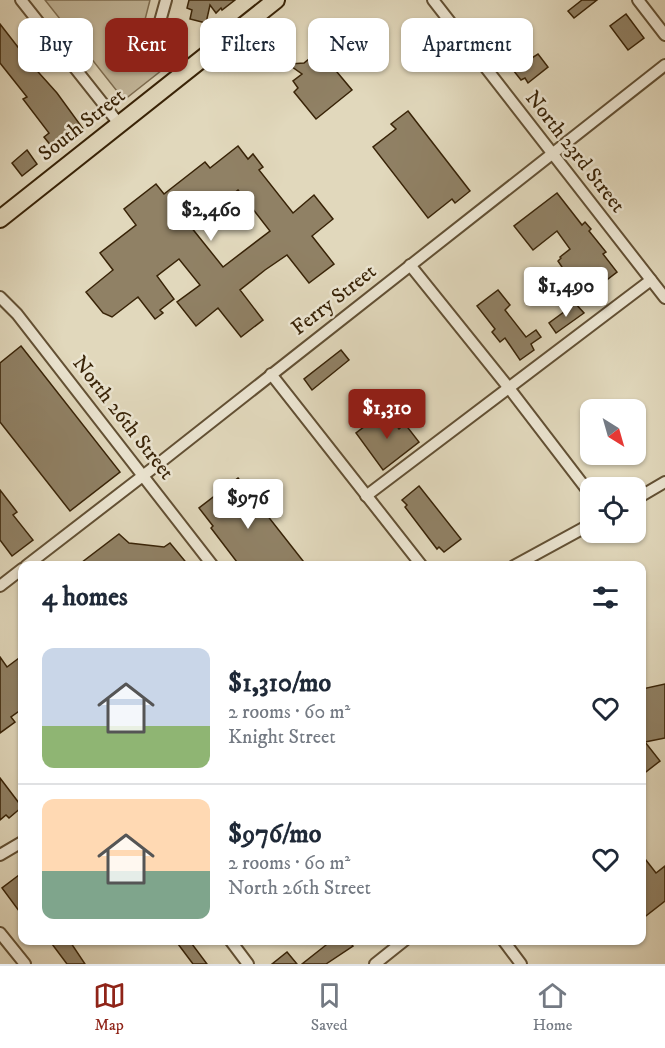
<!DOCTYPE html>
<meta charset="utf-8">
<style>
:root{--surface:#fff;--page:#f2f2f3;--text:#1f2937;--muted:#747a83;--line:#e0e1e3;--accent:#8f2418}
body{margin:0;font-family:"IM FELL DW Pica",serif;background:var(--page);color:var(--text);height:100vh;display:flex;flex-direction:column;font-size:22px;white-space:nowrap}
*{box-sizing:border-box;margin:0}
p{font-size:20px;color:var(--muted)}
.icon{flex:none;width:33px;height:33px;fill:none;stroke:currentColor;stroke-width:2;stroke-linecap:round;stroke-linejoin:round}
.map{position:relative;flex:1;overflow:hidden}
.panel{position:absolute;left:18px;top:561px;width:628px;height:384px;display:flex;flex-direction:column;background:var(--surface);border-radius:12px;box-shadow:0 2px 4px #0004}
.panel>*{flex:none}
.hud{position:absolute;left:18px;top:18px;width:630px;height:54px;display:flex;gap:12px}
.needle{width:39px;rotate:143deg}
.fabs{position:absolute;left:580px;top:399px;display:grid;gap:12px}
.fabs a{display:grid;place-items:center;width:66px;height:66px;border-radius:12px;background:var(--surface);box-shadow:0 2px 4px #0004;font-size:30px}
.price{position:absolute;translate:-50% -51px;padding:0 14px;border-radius:6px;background:#fff;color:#222;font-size:20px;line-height:39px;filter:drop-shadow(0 2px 3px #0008)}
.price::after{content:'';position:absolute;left:50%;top:36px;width:18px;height:14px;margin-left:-9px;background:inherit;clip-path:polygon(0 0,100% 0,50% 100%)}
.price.on{background:var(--accent);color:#fff}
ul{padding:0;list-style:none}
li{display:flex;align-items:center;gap:18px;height:150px;padding:0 24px}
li+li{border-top:2px solid var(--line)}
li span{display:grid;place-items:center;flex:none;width:168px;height:120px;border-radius:12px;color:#555}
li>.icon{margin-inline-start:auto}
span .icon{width:72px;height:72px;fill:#fffc;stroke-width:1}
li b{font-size:26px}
h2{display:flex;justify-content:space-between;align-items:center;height:72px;padding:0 24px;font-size:26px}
.pill{padding:0 21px;border-radius:12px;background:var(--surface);box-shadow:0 2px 4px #0004;font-size:21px;line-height:54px}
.pill.on{background:var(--accent);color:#fff}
.dock{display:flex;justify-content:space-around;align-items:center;height:84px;border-top:2px solid var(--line);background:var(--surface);font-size:16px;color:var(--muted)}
.dock a{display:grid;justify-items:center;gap:3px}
.dock .on{color:var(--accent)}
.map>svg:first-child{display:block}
.green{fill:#c4b99d;stroke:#7e6e52;stroke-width:1.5}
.building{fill:#908165;stroke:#382307;stroke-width:1.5;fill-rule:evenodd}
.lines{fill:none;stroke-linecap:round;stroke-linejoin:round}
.minor-casing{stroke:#625034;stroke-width:14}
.primary-casing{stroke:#382307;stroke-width:20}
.minor{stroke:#ece6d3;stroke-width:10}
.primary{stroke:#e1d8bc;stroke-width:16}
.labels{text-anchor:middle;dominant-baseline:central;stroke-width:5;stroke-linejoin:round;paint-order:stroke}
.street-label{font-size:21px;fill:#382307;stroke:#ece6d3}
</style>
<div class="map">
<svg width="665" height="964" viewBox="0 0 665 964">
<rect width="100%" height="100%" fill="#e1d8bc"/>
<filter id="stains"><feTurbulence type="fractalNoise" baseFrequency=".00333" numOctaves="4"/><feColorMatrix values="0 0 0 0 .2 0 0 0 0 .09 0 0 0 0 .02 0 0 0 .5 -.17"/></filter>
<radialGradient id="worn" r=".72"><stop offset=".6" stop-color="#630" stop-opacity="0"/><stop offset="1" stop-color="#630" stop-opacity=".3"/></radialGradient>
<polygon class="green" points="45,0 150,0 139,43 149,57 165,57 162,70 124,100"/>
<g class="building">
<polygon points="189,0 235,0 222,10 221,8 216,13 210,5 206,23 190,19 192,10 187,8"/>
<polygon points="582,0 597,0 574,18 568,11"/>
<polygon points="626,14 644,38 628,50 610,26"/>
<polygon points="0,24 31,64 57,93 84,130 56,152 44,137 49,133 23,99 27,97 0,63"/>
<polygon points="321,49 338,61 340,69 337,72 352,90 316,119 294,92 298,88 293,81 302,74 288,64 304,63"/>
<polygon points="538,54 548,67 528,83 525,78 521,80 513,70"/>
<polygon points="408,111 470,191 455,203 452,199 428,218 373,147 396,129 391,124"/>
<path d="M238,146L248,159L253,154L263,167L259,170L293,213L314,195L333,219L312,236L334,264L309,283L287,255L265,270L240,290L263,320L241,337L218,308L196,326L177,302L200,285L179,259L157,276L174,299L160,310L163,313L155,319L138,297L112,317L103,313L86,292L113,270L100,253L136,225L124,209L156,184L164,194L205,162L210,168ZM238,190L270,231L223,267L191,227Z"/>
<polygon points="27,150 37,164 22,176 12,163"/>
<polygon points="557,193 582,225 585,222 591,229 589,231 606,252 603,254 617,272 595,289 584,274 582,275 578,270 561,282 554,272 562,267 558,261 561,258 560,257 570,249 557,231 533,250 514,226"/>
<polygon points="498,290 510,305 505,310 526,337 536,330 541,337 531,344 534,350 520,360 505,338 500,342 492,332 495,329 477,306"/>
<polygon points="574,302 584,313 556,333 549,323 568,309 567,308"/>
<polygon points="21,346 120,472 70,511 0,422 0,363"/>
<polygon points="341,350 349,360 312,390 304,379"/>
<polygon points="385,411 399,429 405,424 419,442 383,470 356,433"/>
<polygon points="238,478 252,496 307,566 240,566 211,528 213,526 199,508"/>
<polygon points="419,486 461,539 444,552 439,547 437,549 405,507 407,505 402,500"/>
<polygon points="0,490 17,512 13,515 33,540 12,556 0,540"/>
<polygon points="119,534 129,543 164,547 170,543 189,566 77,566"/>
<polygon points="0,657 7,667 19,658 22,663 22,709 11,717 15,722 0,733"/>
<polygon points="665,684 665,738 645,742 660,761 642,775 642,689"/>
<polygon points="0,778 22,807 9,818 6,815 0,820"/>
<polygon points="642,855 656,873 665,866 665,901 642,919"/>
<polygon points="19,875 22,880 22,915 2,888"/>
<polygon points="49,940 69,940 85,964 67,964"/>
<polygon points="175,940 189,940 207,964 193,964"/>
<polygon points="322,940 348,940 353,946 326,964 302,964 326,945"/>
<polygon points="287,952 297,964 272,964"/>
</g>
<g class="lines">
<defs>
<g id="minor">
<polyline points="21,0 120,125"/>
<polyline points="433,0 665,298"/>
<polyline points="638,0 665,35"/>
<polyline points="154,43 166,0"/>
<polyline points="410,265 509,388 591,495"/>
<polyline points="0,297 17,314 213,566"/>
<polyline points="271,374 422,566"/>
<polyline points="366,496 651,280"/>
<polyline points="636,499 665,482"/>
<polyline points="26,566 153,468 665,65"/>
<polyline points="514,566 591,524"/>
<polyline points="0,586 22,569"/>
<polyline points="0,855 22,842"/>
<polyline points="0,933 25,964"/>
<polyline points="230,940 248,964"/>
<polyline points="503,940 521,964"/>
<polyline points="375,964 405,940"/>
</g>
<polyline id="primary" points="0,219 276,0"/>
</defs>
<use href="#minor" class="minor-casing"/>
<use href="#primary" class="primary-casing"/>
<use href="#minor" class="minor"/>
<use href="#primary" class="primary"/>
</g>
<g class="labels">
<g class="street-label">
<text transform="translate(82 125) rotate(-38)">South Street</text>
<text transform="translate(575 152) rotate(52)">North 23rd Street</text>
<text transform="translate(334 300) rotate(-38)">Ferry Street</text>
<text transform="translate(123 418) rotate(52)">North 26th Street</text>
</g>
</g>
<rect width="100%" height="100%" filter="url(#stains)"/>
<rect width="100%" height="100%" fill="url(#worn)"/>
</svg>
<div class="fabs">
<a><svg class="needle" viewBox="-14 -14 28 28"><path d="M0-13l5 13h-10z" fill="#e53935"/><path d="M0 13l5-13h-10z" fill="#747a83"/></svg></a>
<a><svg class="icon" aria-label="locate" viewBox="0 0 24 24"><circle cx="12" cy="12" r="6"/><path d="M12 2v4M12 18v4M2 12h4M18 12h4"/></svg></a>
</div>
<b class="price" style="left:211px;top:242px">$2,460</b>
<b class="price" style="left:566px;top:318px">$1,490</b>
<b class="price on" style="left:387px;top:440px">$1,310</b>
<b class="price" style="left:248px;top:530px">$976</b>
<div class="hud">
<a class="pill">Buy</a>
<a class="pill on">Rent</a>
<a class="pill">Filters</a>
<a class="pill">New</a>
<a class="pill">Apartment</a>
</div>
<section class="panel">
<h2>4 homes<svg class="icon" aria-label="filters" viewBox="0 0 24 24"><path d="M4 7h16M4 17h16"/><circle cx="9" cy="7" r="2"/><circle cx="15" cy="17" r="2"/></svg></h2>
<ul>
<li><span style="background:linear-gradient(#c9d6e8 65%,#8fb573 0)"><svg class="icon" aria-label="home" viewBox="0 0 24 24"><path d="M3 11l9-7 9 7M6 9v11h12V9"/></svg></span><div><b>$1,310/mo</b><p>2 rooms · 60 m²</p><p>Knight Street</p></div><svg class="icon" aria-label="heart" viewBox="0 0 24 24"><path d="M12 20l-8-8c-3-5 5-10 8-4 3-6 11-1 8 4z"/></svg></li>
<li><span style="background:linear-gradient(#ffd9b3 60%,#7fa58c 0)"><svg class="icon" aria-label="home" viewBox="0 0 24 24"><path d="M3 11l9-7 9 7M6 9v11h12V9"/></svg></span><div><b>$976/mo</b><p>2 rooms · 60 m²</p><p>North 26th Street</p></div><svg class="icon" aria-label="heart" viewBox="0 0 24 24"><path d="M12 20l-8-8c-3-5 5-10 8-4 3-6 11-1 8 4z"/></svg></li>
</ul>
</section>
</div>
<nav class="dock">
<a class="on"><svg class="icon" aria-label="map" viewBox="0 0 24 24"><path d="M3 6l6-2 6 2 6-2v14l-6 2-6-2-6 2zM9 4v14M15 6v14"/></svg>Map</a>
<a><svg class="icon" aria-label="saved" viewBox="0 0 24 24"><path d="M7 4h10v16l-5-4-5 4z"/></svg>Saved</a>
<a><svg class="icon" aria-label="home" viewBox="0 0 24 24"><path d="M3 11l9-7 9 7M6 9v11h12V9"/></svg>Home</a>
</nav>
